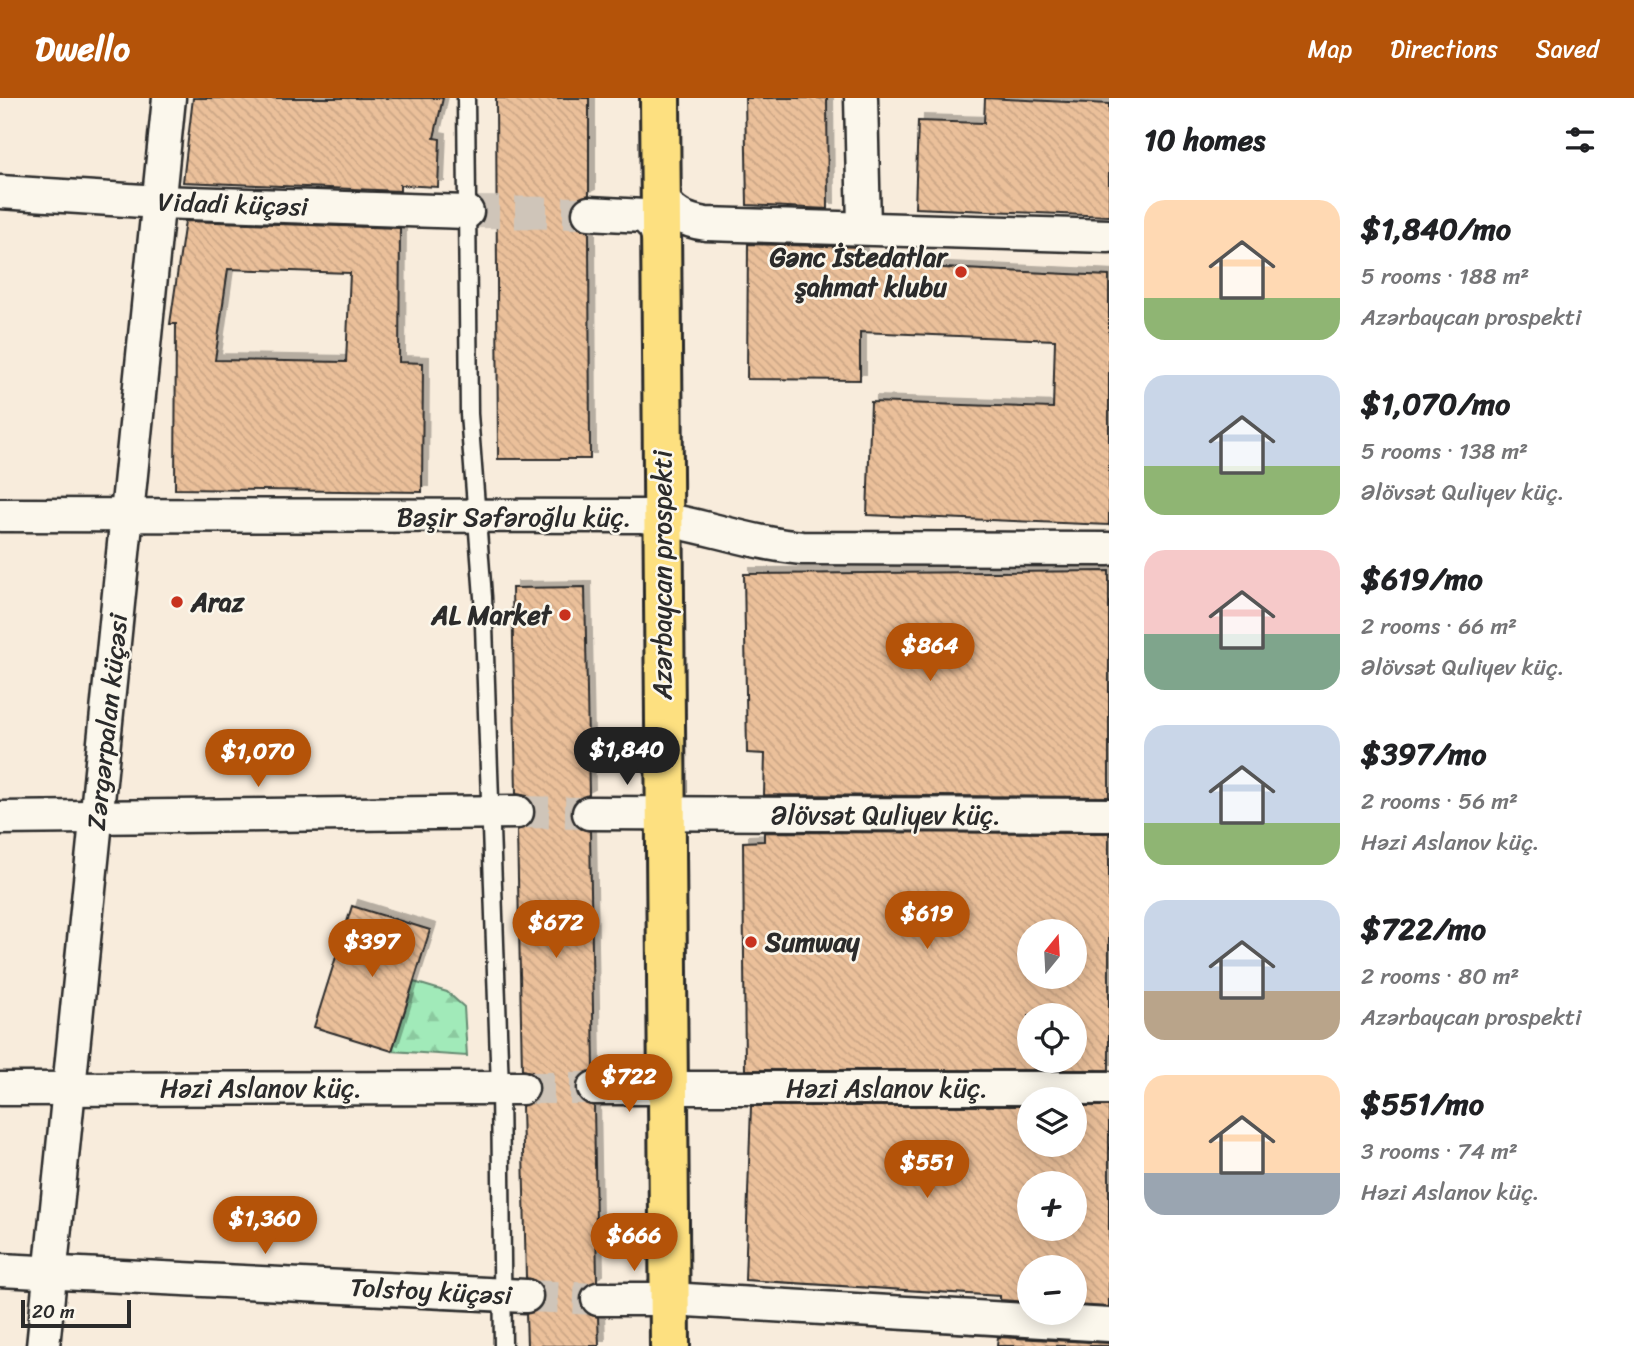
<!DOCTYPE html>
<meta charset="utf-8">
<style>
:root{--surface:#fff;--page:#f6f6f6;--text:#202124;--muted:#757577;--accent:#b45309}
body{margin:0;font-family:Sriracha,sans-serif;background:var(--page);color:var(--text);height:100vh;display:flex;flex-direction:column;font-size:26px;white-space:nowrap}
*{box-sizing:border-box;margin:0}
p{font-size:23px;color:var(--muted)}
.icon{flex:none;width:38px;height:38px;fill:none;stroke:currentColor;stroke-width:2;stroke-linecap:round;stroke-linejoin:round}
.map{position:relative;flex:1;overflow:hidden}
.details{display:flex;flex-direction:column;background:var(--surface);width:525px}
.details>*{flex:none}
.needle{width:46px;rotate:18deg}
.tools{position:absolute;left:1017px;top:821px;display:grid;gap:14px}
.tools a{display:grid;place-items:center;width:70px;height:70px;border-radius:50%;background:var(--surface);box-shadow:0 4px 18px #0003;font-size:35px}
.scale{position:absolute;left:21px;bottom:18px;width:110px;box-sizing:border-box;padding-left:7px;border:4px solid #2b2b2b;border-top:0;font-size:19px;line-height:24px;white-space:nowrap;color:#2b2b2b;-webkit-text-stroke:5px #fbf7ec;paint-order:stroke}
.price{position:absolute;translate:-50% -60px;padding:0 16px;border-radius:24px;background:var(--accent);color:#fff;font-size:23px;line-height:46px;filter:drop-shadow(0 2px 4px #0008)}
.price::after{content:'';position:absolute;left:50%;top:42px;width:21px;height:16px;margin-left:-10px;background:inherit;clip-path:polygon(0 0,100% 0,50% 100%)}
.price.on{background:#222;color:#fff}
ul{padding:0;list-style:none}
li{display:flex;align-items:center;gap:21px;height:175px;padding:0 35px}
li span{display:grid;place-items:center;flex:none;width:196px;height:140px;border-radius:21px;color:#555}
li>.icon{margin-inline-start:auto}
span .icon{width:84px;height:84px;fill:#fffc;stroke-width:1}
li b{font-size:30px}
h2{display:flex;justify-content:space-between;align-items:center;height:84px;padding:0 35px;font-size:30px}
header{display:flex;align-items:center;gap:42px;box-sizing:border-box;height:98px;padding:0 35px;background:var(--accent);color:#fff}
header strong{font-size:33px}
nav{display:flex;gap:38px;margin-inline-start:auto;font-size:24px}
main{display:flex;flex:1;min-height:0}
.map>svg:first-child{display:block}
.forest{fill:url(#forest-firs);stroke:#668a72;stroke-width:2}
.building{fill:url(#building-back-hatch);stroke:#2b2b2b;stroke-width:2;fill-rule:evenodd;filter:url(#shadow)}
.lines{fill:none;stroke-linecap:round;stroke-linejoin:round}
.street-tunnel{stroke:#cfc5b9;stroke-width:32;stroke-dasharray:32 16;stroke-linecap:butt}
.lane-casing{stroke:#2b2b2b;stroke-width:21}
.street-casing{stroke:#2b2b2b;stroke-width:37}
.primary-casing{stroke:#2b2b2b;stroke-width:44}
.lane{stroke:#fbf7ec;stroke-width:16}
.street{stroke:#fbf7ec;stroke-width:32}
.primary{stroke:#fde080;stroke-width:38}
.poi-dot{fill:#c8321e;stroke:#fbf7ec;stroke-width:2.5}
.labels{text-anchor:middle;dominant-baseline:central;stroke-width:5;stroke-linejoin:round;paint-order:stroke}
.street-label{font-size:26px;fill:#2b2b2b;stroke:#fbf7ec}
.poi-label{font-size:26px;font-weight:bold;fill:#2b2b2b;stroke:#fbf7ec;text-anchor:end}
</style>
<header>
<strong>Dwello</strong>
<nav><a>Map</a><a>Directions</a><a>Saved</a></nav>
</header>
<main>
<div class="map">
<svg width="1109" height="1248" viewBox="0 0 1109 1248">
<defs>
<pattern id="forest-firs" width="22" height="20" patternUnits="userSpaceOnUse" patternTransform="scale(1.75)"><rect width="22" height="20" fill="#a1eab9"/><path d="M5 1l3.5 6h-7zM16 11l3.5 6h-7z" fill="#8bc99f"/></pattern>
<pattern id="building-back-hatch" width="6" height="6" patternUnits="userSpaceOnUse" patternTransform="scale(1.75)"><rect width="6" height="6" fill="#ebc09a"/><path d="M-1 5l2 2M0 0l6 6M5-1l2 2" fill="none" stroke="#caa585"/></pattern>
<filter id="shadow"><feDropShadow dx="6" dy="-6" stdDeviation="0" flood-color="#0004"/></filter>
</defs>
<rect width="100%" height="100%" fill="#f8ecdc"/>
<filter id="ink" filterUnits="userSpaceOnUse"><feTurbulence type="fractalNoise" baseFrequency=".0143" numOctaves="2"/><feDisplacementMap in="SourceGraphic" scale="14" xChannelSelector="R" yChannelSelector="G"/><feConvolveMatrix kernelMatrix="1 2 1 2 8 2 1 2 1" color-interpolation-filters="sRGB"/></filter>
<g filter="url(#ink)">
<polygon class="forest" points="414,884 447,894 464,909 467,958 392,953"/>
<g class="building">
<polygon points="193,0 443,0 434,40 440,41 438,89 400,87 400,93 183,84"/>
<polygon points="496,0 589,0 589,97 574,104 571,115 578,130 589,133 590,361 498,361"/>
<polygon points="745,0 827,0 828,111 747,107"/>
<polygon points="985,0 1109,6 1109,118 915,110 918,23 984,25"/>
<path d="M185,123L400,130L399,264L423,265L422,394L175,391L176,226H170ZM228,171L350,175L346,264L215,262Z"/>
<polygon points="748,146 861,149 861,166 1109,178 1109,427 867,417 871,304 1053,310 1055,242 860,234 860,282 747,281"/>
<polygon points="1109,473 1109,699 764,697 765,656 747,655 744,476"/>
<polygon points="585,489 589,697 574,705 571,716 579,730 590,733 594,972 578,980 576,991 584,1005 594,1008 597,1183 583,1191 580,1202 588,1216 598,1219 599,1248 527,1248 526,1216 541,1208 544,1198 536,1183 526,1180 522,1008 538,1000 540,989 532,974 522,972 517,732 533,724 535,713 527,698 516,696 512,490"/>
<path d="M764,734L1109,735V972H745L743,744L764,743ZM1029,833H1074V878H1029ZM1029,917H1074V962H1029Z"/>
<polygon points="352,808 430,832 392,953 314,929"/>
<path d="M751,1008H1029V1046H1074V1008H1109V1209L1074,1207V1169H1029V1204L1000,1202V1198L745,1182ZM1029,1085H1074V1130H1029Z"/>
<polygon points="998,1239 1109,1245 1109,1248 997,1248"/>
</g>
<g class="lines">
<g class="street-tunnel">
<polyline points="467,114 589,115"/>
<polyline points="517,714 589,715"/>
<polyline points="522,990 594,990"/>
<polyline points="526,1198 598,1201"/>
</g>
<defs>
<polyline id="lane" points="466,0 469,316 483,499 500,990 503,1248"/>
<g id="street">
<polyline points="861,0 864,129"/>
<polyline points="0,94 159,104 467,114"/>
<path d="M660,96C670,115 684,123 706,126L1109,138"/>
<polyline points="589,115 644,118 655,129 661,148"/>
<path d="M0,417L642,418C696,424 747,445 802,450L1109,451"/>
<polyline points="589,715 1109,717"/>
<polyline points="0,720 517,714"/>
<polyline points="594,990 1109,990"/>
<polyline points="0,991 522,990"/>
<polyline points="0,1172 526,1198"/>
<polyline points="598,1201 669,1201 1109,1227"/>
<polyline points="43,1248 169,0"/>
</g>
<polyline id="primary" points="660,0 670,1248"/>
</defs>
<use href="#lane" class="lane-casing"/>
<use href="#street" class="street-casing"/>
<use href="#primary" class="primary-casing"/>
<use href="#lane" class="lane"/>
<use href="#street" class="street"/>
<use href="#primary" class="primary"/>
</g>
</g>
<g class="poi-dot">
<circle cx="961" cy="174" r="7"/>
<circle cx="177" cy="504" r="7"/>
<circle cx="565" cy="517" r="7"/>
<circle cx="751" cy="844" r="7"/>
</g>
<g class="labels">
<g class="street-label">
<text transform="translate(233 106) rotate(2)">Vidadi küçəsi</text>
<text x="514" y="419">Bəşir Səfəroğlu küç.</text>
<text transform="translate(662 477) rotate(-90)">Azərbaycan prospekti</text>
<text transform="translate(107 624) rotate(-84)">Zərgərpalan küçəsi</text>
<text x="886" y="717">Əlövsət Quliyev küç.</text>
<text x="261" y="990">Həzi Aslanov küç.</text>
<text x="887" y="990">Həzi Aslanov küç.</text>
<text transform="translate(431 1193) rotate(3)">Tolstoy küçəsi</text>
</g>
<g class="poi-label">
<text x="947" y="159">Gənc İstedatlar<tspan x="947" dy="30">şahmat klubu</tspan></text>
<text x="191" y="504" text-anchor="start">Araz</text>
<text x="551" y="517">AL Market</text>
<text x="765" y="844" text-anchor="start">Sumway</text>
</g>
</g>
</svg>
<div class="tools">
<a><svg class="needle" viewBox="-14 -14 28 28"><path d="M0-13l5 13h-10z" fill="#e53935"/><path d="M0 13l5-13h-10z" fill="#757577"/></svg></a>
<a><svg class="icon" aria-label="locate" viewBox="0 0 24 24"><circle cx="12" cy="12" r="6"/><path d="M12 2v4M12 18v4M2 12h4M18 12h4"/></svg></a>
<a><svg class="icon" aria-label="layers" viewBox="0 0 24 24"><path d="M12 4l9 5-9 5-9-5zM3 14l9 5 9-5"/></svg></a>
<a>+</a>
<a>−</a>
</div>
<div class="scale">20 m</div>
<b class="price" style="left:930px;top:585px">$864</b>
<b class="price on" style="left:627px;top:689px">$1,840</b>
<b class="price" style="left:258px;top:691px">$1,070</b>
<b class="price" style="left:927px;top:853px">$619</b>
<b class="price" style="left:556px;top:862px">$672</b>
<b class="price" style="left:372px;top:881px">$397</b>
<b class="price" style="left:629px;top:1016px">$722</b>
<b class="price" style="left:927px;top:1102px">$551</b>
<b class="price" style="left:265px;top:1158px">$1,360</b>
<b class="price" style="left:634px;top:1175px">$666</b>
</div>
<section class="details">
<h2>10 homes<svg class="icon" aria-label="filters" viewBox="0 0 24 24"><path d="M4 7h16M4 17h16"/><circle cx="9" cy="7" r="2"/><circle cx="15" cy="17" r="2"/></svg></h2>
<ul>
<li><span style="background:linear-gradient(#ffd9b3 70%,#8fb573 0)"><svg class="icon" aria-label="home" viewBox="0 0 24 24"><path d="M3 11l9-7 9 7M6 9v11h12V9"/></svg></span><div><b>$1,840/mo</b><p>5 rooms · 188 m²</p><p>Azərbaycan prospekti</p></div></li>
<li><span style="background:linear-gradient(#c9d6e8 65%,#8fb573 0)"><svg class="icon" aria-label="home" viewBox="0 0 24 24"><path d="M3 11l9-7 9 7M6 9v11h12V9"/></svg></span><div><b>$1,070/mo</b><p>5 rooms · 138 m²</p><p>Əlövsət Quliyev küç.</p></div></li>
<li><span style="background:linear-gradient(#f6c9c9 60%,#7fa58c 0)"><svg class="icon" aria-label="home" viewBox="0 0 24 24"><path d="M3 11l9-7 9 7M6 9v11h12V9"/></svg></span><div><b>$619/mo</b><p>2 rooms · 66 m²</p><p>Əlövsət Quliyev küç.</p></div></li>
<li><span style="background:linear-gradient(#c9d6e8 70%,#8fb573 0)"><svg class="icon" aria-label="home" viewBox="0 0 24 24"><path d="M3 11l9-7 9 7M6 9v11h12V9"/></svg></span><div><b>$397/mo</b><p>2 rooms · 56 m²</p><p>Həzi Aslanov küç.</p></div></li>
<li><span style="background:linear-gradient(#c9d6e8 65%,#b9a48a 0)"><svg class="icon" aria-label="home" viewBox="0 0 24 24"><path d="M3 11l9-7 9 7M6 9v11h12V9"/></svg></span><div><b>$722/mo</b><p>2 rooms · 80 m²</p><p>Azərbaycan prospekti</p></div></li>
<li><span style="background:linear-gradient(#ffd9b3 70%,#9aa5b1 0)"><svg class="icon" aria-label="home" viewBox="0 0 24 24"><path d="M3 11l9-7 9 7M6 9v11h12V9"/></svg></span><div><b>$551/mo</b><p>3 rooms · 74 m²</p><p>Həzi Aslanov küç.</p></div></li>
</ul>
</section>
</main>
